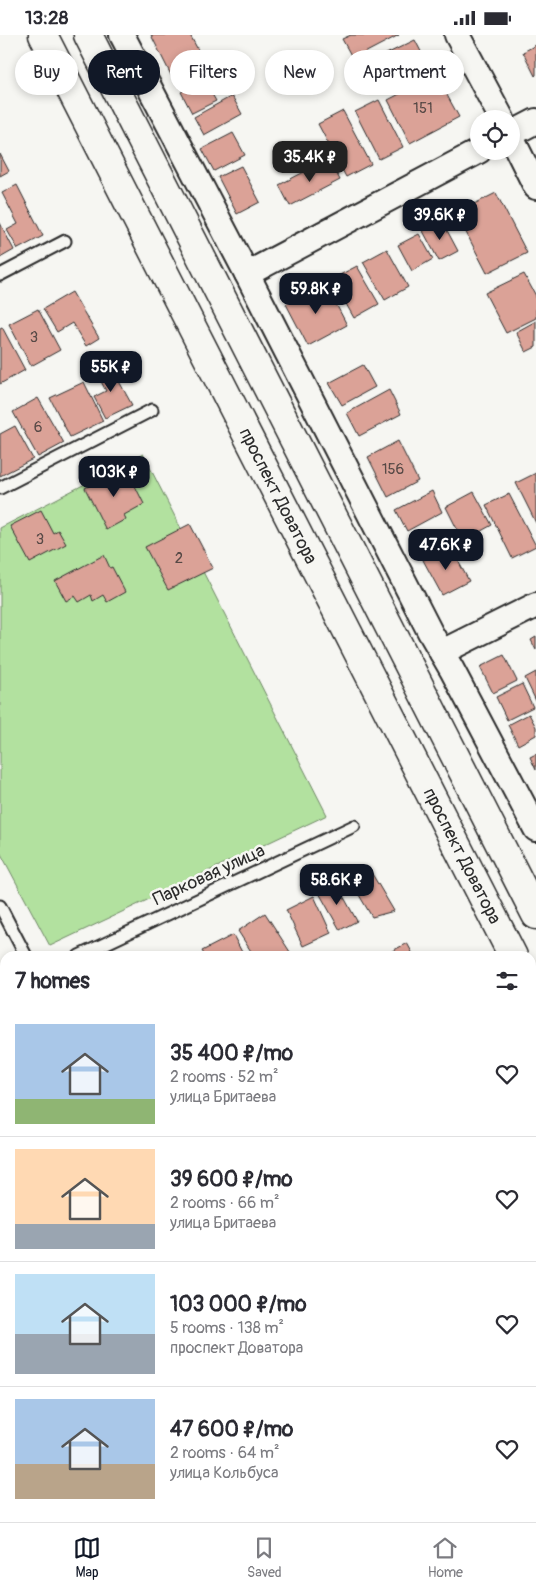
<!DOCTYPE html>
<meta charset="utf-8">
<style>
:root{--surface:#fff;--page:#f7f7f7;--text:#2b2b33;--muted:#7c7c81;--line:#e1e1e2;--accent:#111827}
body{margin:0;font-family:Pangolin,sans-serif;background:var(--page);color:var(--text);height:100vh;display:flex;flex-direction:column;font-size:19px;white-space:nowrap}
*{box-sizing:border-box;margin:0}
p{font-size:16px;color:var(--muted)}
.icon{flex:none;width:28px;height:28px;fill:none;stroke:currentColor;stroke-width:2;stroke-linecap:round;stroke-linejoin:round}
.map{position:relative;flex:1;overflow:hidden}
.drawer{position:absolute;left:0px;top:916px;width:536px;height:571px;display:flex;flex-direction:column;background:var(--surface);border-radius:15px 15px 0 0;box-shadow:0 2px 8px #0003}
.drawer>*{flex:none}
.top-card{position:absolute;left:15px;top:15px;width:506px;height:45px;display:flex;gap:10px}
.fabs{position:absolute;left:470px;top:75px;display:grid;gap:10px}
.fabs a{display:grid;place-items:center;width:50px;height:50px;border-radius:50%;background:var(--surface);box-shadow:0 2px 8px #0003;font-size:25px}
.price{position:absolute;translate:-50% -42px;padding:0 11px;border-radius:10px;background:var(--accent);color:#fff;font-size:16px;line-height:32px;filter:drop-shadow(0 1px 2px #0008)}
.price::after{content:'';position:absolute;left:50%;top:30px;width:15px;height:11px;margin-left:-8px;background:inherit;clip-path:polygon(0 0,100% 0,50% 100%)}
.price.current{background:#222;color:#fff}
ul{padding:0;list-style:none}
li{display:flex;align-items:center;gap:15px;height:125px;padding:0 15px}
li+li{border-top:1px solid var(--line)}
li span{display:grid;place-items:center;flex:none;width:140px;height:100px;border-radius:0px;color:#555}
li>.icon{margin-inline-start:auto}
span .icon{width:60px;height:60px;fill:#fffc;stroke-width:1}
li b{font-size:21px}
h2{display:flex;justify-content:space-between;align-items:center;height:60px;padding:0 15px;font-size:21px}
.chip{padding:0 18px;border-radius:22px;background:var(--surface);box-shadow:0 2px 8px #0003;font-size:18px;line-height:45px}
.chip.current{background:var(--accent);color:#fff}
.status{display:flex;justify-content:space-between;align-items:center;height:35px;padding:0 25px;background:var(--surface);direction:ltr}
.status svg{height:14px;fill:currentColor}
.tab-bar{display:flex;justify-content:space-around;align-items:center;height:70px;border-top:1px solid var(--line);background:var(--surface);font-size:14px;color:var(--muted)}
.tab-bar a{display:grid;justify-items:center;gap:2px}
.tab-bar .current{color:var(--accent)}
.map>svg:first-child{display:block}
.green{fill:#b2e19f;stroke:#6e8665}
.building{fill:#dba297;stroke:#2b2b2b}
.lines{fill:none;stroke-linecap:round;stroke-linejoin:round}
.service-casing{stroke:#2b2b2b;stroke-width:15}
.minor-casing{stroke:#2b2b2b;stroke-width:28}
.primary-casing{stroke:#2b2b2b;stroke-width:31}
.service{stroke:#f6f6f2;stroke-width:11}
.minor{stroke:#f6f6f2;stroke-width:24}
.primary{stroke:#f6f6f2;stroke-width:28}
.labels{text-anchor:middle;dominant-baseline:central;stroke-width:5;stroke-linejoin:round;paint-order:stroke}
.number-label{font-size:15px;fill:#574946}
.street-label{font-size:18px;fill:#2b2b2b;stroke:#f6f6f2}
</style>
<div class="status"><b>13:28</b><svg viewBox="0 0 49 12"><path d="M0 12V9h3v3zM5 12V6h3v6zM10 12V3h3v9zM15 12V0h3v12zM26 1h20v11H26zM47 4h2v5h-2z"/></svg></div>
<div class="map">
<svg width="536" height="1487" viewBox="0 0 536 1487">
<rect width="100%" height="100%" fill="#f6f6f2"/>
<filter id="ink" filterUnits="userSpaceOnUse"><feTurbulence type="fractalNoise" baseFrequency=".02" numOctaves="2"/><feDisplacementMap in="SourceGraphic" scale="10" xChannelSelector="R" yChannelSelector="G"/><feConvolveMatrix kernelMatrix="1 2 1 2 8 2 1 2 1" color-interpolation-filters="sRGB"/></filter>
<g filter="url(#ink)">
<polygon class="green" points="143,419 327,780 50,911 0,817 0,493"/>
<g class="building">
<polygon points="151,0 190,0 204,26 172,42"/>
<polygon points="351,0 399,0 353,24 342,4"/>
<polygon points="415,5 431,36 391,57 374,25"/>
<polygon points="536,10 536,40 535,41 523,17"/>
<polygon points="436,40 459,82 410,108 388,65"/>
<polygon points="204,45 216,66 192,78 181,57"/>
<polygon points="232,61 242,79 204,100 194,82"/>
<polygon points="379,65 403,112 379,124 355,77"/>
<polygon points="343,76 371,129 346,142 318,89"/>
<polygon points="233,98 245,120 214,136 202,114"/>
<polygon points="0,119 9,136 0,141"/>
<polygon points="329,124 340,145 290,171 279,150"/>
<polygon points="241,131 260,167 237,179 218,142"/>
<polygon points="17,150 43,201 18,214 7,195 18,189 2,158"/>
<polygon points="496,158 527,218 487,238 456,178"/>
<polygon points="442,186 458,216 439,226 423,196"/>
<polygon points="0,188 14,215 0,223"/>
<polygon points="419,199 433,224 412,236 398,210"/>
<polygon points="387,214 408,252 385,265 363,227"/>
<polygon points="357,231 379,269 354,283 332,244"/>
<polygon points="524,239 536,261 536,283 506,298 485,258"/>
<polygon points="325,248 347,290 308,311 286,269"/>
<polygon points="72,257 99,303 86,311 72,288 57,297 43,274"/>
<polygon points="38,274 60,315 31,331 9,289"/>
<polygon points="536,286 536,312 526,317 516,297"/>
<polygon points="2,292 25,335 0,349 0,293"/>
<polygon points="109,328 132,370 105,383 94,362 106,356 95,335"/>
<polygon points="363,330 375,352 342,370 329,348"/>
<polygon points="84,347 103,386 70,402 50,363"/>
<polygon points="389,355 401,379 359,401 347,378"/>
<polygon points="38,363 64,408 38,422 13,377"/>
<polygon points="15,391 33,424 0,441 0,399"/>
<polygon points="398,406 418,446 388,462 368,422"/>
<polygon points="120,435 125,444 130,441 144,469 124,480 126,484 106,495 85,453"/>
<polygon points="536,438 536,488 516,448"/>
<polygon points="432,456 442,477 407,496 396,475"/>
<polygon points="474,457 492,490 463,506 446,472"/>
<polygon points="509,459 536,511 512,523 486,470"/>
<polygon points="41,475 53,498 58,495 66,509 30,528 10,491"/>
<polygon points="190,489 213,533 168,555 145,512"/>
<polygon points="450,511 469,546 442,560 423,525"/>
<polygon points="104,520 110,533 112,532 125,557 107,567 103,560 93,566 91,560 79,567 75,561 66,566 55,546"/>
<polygon points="536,602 536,615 531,605"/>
<polygon points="504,620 517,646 493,658 480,632"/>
<polygon points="536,637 536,666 525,643"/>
<polygon points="522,649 533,672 507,685 496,662"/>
<polygon points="529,679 536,692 536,700 518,710 508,690"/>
<polygon points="536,719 536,735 530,722"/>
<polygon points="368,832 394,876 372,882 349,843"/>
<polygon points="335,846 357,886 340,895 318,856"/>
<polygon points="314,861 331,898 303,911 286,875"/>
<polygon points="265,878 292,920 290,921 254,921 238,896"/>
<polygon points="233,900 244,921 205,921 202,916"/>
<polygon points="407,908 414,921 383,921"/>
<polygon points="5,1012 5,1041 0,1044 0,1015"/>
<polygon points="536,1182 536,1219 531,1221 531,1184"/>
<polygon points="0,1226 5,1235 0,1239"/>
<polygon points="1,1241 5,1248 5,1301 0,1304 0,1242"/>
<polygon points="536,1280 536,1323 531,1325 531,1282"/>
<polygon points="5,1304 5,1365 0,1356 0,1307"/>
<polygon points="536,1400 536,1440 531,1442 531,1402"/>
<polygon points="70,1482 135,1482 136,1484 132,1487 72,1487"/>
<polygon points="226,1482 264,1482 267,1487 228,1487"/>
<polygon points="358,1482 372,1482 374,1487 349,1487"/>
<polygon points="390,1482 421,1482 424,1487 392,1487"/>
<polygon points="427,1482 458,1482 461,1487 430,1487"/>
</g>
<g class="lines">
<defs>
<g id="service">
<polyline points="0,240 65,206"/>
<polyline points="0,453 152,375"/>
<polyline points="0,871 26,921"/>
<polyline points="79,921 354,791"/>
<polyline points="0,959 5,957"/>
<polyline points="531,1131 536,1129"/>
<polyline points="531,1349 536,1346"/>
<polyline points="0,1455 5,1464"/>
<polyline points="15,1482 18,1487"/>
<polyline points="317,1482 319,1487"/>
</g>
<g id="minor">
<polyline points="122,0 247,239 430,597 452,635 536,794"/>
<polyline points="457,0 502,84"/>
<polyline points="511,99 536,86"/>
<polyline points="511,102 536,152"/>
<polyline points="247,239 479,116"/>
<polyline points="442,618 448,614 536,570"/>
</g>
<g id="primary">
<polyline points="43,0 513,921"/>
<polyline points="88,0 536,880"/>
<polyline points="531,957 536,966"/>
</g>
</defs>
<use href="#service" class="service-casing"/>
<use href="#minor" class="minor-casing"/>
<use href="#primary" class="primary-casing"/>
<use href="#service" class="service"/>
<use href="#minor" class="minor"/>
<use href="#primary" class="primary"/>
</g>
</g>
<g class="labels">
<g class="number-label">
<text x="423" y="73">151</text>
<text x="34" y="302">3</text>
<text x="38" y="392">6</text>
<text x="393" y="434">156</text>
<text x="40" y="504">3</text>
<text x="179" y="523">2</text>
</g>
<g class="street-label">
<text transform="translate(278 461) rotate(63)">проспект Доватора</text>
<text transform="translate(462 821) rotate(63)">проспект Доватора</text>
<text transform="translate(209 840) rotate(-25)">Парковая улица</text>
</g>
</g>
</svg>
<div class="fabs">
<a><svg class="icon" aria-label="locate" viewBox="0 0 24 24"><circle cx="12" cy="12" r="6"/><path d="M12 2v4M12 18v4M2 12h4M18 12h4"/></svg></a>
</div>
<b class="price current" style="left:310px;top:148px">35.4K ₽</b>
<b class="price" style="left:440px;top:206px">39.6K ₽</b>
<b class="price" style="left:316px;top:280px">59.8K ₽</b>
<b class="price" style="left:111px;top:358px">55K ₽</b>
<b class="price" style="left:114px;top:463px">103K ₽</b>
<b class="price" style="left:446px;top:536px">47.6K ₽</b>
<b class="price" style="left:337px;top:871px">58.6K ₽</b>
<div class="top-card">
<a class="chip">Buy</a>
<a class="chip current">Rent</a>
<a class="chip">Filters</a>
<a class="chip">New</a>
<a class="chip">Apartment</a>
</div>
<section class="drawer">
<h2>7 homes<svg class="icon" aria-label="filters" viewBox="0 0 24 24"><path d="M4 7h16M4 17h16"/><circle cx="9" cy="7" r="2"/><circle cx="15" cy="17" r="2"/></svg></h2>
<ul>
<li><span style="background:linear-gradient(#a9c7e8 75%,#8fb573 0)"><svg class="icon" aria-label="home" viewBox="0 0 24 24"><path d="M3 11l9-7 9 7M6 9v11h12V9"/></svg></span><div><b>35 400 ₽/mo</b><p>2 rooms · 52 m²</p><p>улица Бритаева</p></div><svg class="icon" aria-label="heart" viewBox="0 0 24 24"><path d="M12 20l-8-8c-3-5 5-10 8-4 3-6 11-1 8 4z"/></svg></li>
<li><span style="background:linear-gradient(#ffd9b3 75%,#9aa5b1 0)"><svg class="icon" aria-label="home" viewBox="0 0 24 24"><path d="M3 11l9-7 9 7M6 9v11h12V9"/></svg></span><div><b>39 600 ₽/mo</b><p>2 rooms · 66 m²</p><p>улица Бритаева</p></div><svg class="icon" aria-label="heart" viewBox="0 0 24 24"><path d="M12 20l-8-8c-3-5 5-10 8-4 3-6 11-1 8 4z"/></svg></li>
<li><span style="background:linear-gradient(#bfe0f5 60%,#9aa5b1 0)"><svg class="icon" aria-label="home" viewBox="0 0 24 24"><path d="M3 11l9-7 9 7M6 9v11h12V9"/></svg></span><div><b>103 000 ₽/mo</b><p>5 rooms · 138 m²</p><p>проспект Доватора</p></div><svg class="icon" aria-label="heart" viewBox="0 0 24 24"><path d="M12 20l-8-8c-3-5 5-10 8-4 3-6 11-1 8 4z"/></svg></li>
<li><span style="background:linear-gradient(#a9c7e8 65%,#b9a48a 0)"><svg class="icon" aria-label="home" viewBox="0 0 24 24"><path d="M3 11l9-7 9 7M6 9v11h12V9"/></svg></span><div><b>47 600 ₽/mo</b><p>2 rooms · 64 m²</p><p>улица Кольбуса</p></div><svg class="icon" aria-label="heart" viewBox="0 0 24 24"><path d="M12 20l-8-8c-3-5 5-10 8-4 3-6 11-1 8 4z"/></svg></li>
</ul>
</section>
</div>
<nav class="tab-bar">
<a class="current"><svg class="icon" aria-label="map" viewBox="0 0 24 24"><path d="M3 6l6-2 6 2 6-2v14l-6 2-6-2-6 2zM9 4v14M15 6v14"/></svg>Map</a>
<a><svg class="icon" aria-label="saved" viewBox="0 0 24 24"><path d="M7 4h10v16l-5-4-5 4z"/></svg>Saved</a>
<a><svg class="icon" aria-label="home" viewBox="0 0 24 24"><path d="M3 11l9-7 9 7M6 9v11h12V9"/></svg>Home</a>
</nav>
